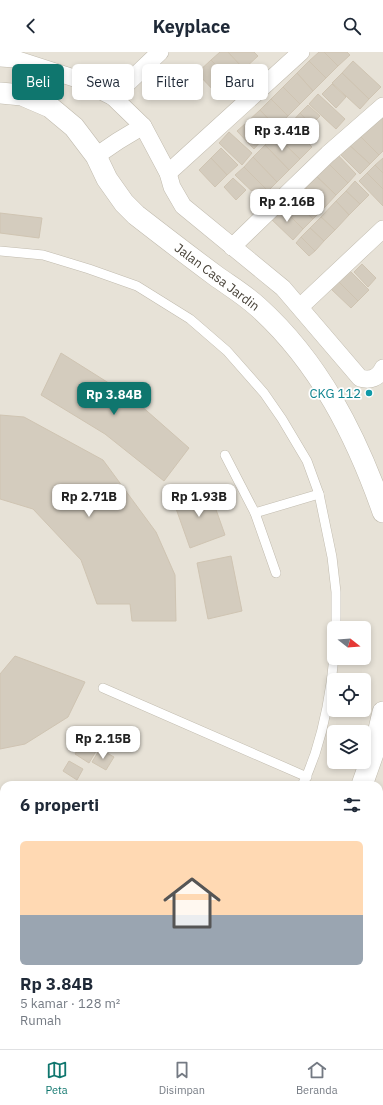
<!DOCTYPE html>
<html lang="id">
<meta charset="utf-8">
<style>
:root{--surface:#fff;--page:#f6f6f7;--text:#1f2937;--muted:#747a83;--line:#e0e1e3;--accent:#0f766e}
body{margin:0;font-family:"IBM Plex Sans",sans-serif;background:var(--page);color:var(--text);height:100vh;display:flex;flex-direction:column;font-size:15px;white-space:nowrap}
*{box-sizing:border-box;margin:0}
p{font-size:13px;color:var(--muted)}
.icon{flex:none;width:22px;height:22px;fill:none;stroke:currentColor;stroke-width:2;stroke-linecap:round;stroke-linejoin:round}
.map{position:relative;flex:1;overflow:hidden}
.side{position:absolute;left:0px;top:729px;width:383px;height:268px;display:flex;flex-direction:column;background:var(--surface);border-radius:12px 12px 0 0;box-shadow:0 2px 6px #0003}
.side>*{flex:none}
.banner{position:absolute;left:12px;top:12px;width:359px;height:36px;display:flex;gap:8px}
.needle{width:26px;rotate:107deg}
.controls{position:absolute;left:327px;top:569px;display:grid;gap:8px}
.controls a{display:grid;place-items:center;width:44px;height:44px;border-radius:6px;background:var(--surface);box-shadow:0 2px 6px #0003;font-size:20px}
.price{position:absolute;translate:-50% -34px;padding:0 9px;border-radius:8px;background:#fff;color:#222;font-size:13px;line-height:26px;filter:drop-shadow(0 1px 2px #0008)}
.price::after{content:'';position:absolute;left:50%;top:24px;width:12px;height:9px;margin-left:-6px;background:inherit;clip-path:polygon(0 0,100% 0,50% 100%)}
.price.selected{background:var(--accent);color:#fff}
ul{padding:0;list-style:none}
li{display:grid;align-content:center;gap:8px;height:212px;padding:0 20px}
li span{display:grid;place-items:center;height:124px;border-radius:6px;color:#555}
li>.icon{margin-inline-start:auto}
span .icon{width:72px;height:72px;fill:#fffc;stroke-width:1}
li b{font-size:17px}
h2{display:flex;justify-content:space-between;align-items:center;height:48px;padding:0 20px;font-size:17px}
.pill{padding:0 14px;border-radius:6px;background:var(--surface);box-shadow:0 2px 6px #0003;font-size:14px;line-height:36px}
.pill.selected{background:var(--accent);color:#fff}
header{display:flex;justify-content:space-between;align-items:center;height:52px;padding:0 20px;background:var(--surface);font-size:18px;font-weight:800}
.menu{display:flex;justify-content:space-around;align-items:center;height:56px;border-top:1px solid var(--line);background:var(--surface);font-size:11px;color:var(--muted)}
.menu a{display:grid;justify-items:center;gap:2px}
.menu .selected{color:var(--accent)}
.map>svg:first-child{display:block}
.residential{fill:#e7e2d7;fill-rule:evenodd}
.building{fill:#d4ccbe;stroke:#cfc4b2}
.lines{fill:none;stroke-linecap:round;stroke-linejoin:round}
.service-casing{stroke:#c1bbae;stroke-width:10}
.minor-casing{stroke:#c1bbae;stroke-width:18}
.tertiary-casing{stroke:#c1bbae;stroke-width:22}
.service{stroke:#fff;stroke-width:9}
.minor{stroke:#fff;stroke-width:17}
.tertiary{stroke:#fff;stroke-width:21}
.culture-dot{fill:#0f9aa8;stroke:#fff;stroke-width:1.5}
.labels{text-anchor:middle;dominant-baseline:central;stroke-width:3.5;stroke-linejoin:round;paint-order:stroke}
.street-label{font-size:13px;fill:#474137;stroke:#fff}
.culture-label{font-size:13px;fill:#0d838f;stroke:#fff;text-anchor:end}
</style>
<header><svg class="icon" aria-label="back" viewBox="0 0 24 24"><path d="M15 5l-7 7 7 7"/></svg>Keyplace<svg class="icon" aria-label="search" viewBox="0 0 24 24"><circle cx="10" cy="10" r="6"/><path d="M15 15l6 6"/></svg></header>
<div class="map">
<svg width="383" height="997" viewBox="0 0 383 997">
<rect width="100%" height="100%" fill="#f3f0e8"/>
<path class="residential" d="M0,0H383V997H0ZM334,576H364V606H334ZM334,628H364V658H334ZM334,680H364V710H334ZM4,733H379V993H4Z"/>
<g class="building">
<polygon points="220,0 228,0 244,17 231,29 211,8"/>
<polygon points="228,0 254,0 258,4 244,17"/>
<polygon points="319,0 324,0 338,14 326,26 309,9"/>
<polygon points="324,0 347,0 350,3 338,14"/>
<polygon points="211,8 231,29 217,42 197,21"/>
<polygon points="309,9 326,26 313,39 297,21"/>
<polygon points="353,9 381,35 369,47 342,21"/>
<polygon points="297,21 313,39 300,52 283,35"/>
<polygon points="342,21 369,47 360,57 332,31"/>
<polygon points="332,32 346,45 336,56 322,42"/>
<polygon points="283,35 300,52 288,64 271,47"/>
<polygon points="318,42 345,67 336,77 309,52"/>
<polygon points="271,47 288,64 276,75 260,58"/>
<polygon points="308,53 320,64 311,73 300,61"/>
<polygon points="260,58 276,75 262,88 246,71"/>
<polygon points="300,61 311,73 303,82 291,71"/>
<polygon points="383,61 383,99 379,103 358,82"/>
<polygon points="288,70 312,95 300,107 275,83"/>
<polygon points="246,71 262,88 254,97 237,79"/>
<polygon points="229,80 252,101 242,113 219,91"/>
<polygon points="358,82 379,103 370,112 348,92"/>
<polygon points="275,83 300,107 289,118 265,93"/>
<polygon points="348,92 370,112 360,122 339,101"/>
<polygon points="265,93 289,118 277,130 253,105"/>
<polygon points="221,96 238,113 227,123 211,106"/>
<polygon points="334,99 356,122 348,131 325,108"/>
<polygon points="253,105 277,130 268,139 244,115"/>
<polygon points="211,106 227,123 215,135 199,118"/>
<polygon points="383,106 383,121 375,113"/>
<polygon points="325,108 348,131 336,143 313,121"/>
<polygon points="375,113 383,121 383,137 367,121"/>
<polygon points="244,115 268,139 260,147 235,123"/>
<polygon points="313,121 336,143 325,155 302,132"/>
<polygon points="367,121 383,137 383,154 359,129"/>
<polygon points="233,126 246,138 236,148 224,135"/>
<polygon points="355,129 369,143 360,152 346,139"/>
<polygon points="302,132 325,155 313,167 290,145"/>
<polygon points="346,139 360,152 349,163 336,149"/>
<polygon points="290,145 313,167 303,177 281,155"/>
<polygon points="336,149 349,163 335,178 321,165"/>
<polygon points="281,155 303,177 293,188 270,166"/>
<polygon points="0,161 42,166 39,186 0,181"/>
<polygon points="321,165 335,178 324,189 310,176"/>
<polygon points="310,176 324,189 315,199 301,185"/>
<polygon points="301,185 315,199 309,204 296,191"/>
<polygon points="362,212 376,226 368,235 354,220"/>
<polygon points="349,218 369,238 358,249 338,229"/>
<polygon points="338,229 358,249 351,256 331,237"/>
<polygon points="61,301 131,345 189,396 164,429 105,382 41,343"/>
<polygon points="0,363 24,365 103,408 156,480 175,523 176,569 132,569 130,552 97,552 81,508 33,457 0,447"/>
<polygon points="208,435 225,483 190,496 173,448"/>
<polygon points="231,504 242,559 208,567 197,511"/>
<polygon points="15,604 85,630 68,665 25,692 0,697 0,622"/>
<polygon points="85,685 99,694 89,711 75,702"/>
<polygon points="100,697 114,705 106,718 92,710"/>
<polygon points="69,709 83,717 77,728 63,719"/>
<polygon points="383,815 383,829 379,825 379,819"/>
<polygon points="379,825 383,829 383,848 381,850 379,848"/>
<polygon points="380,858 383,861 383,874 379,871 379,859"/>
<polygon points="379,877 383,880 383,888 379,892"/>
<polygon points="381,944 383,946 383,971 379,968 379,946"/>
<polygon points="379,968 383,971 383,980 379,984"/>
<polygon points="382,984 383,997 371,997 370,996 373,993 379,993 379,987"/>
<polygon points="214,993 219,993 223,997 210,997"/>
<polygon points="334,993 345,993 349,997 330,997"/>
<polygon points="345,993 368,993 369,994 367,997 349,997"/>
</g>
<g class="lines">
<defs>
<g id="service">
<polyline points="0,199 43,203 89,217 137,234 190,267 227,299 264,341 282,367 307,409 319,442 332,505 336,540 336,576"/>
<polyline points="225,403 255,461 319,442"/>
<polyline points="255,461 276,521"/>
<polyline points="103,636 307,725"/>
<path d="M302,733C308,723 311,712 315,702C326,668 331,639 334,605"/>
<polyline points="0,945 4,945"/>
</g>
<g id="minor">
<path d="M0,6L15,7L77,27L113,45L143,74L168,121L172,135L183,154L283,236L360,326C370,329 379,326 383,316"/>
<polyline points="113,45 160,0"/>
<polyline points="96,104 118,89 143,74"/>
<polyline points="168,121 301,0"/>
<polyline points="232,195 328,102 383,54"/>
<polyline points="300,255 383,177"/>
<polyline points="379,799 383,795"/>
<polyline points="379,927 383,923"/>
<polyline points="242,993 246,997"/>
<polyline points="151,997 168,993"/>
<polyline points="195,997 199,993"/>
<polyline points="313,997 317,993"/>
</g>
<g id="tertiary">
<path d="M0,41L22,43L50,55L74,75L96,104L107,127L124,151L136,163C163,184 189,204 216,224C230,234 245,243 258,255C319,310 356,383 383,460"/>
<polyline points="362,733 374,699 383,660"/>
<polyline points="2,997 26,993"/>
</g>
</defs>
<use href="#service" class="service-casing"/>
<use href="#minor" class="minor-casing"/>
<use href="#tertiary" class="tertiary-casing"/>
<use href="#service" class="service"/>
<use href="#minor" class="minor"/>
<use href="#tertiary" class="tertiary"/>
</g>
<circle class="culture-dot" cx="369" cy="341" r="4"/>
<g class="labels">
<g class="street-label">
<text transform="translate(217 225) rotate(37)">Jalan Casa Jardin</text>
</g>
<g class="culture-label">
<text x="361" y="341">CKG 112</text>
</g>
</g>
</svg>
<div class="controls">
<a><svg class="needle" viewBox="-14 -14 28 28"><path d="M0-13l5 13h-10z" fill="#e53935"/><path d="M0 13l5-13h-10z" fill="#747a83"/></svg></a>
<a><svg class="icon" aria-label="locate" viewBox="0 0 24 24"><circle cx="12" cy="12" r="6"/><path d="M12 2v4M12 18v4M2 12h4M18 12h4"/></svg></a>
<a><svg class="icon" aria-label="layers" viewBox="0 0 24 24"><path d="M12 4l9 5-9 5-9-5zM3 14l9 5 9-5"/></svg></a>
</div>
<b class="price" style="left:282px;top:100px">Rp 3.41B</b>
<b class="price" style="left:287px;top:171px">Rp 2.16B</b>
<b class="price selected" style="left:114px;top:364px">Rp 3.84B</b>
<b class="price" style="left:89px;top:466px">Rp 2.71B</b>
<b class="price" style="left:199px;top:466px">Rp 1.93B</b>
<b class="price" style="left:103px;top:708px">Rp 2.15B</b>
<div class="banner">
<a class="pill selected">Beli</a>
<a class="pill">Sewa</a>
<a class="pill">Filter</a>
<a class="pill">Baru</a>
</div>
<section class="side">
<h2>6 properti<svg class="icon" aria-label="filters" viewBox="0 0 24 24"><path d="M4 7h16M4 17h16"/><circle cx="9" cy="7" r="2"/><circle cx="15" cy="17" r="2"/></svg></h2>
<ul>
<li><span style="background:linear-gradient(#ffd9b3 60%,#9aa5b1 0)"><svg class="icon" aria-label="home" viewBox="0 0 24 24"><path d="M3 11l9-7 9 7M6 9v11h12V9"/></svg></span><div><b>Rp 3.84B</b><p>5 kamar · 128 m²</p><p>Rumah</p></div></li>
</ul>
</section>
</div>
<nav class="menu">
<a class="selected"><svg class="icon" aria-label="map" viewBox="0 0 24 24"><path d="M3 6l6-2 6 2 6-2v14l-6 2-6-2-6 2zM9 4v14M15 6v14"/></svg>Peta</a>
<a><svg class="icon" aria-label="saved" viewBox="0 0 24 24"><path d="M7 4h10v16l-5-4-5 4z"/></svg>Disimpan</a>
<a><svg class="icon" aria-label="home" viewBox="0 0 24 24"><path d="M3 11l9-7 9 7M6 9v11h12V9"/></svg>Beranda</a>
</nav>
